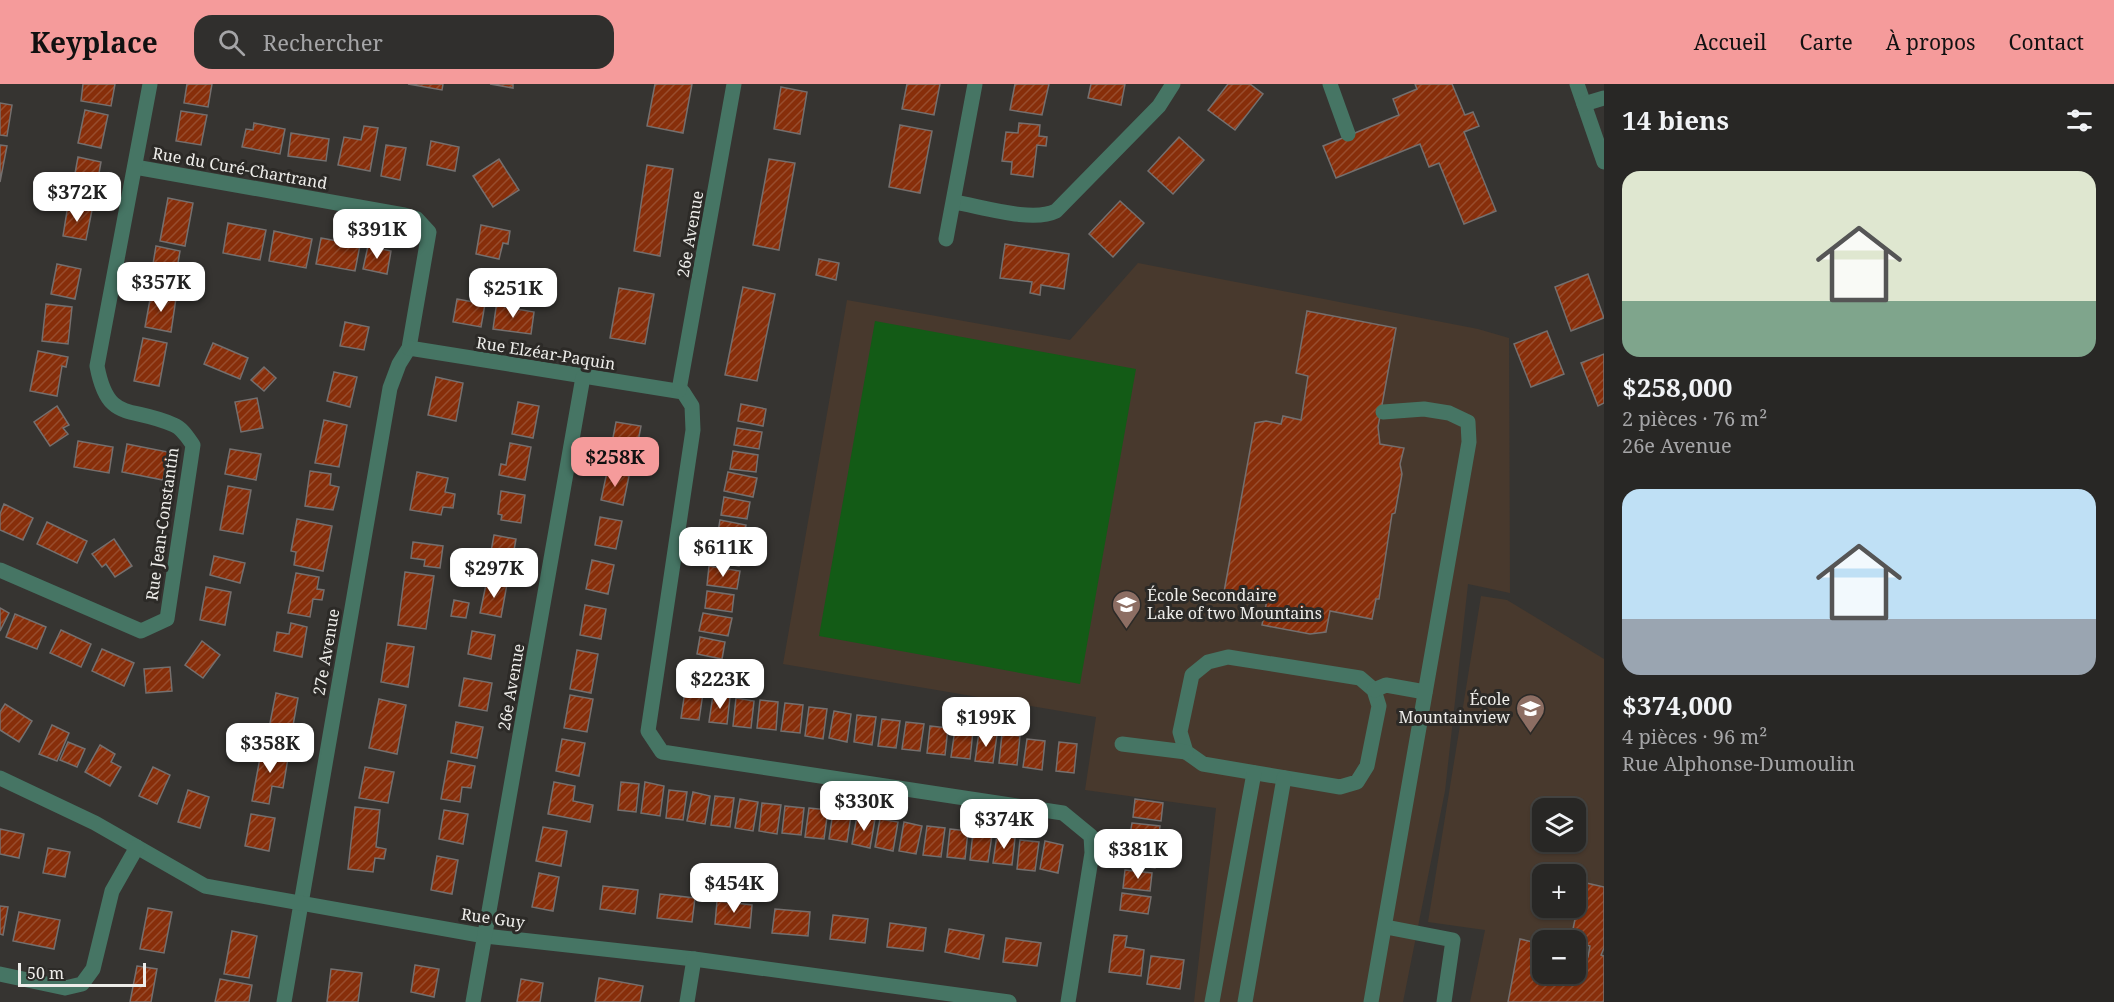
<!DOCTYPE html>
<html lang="fr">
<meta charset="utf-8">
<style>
:root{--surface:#282725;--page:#302f2d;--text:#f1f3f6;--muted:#a5a5a7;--line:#444442;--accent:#f59b9b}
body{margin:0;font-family:"Noto Serif",serif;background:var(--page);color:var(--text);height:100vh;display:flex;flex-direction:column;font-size:22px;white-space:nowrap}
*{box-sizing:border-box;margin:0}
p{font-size:20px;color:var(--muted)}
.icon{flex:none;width:33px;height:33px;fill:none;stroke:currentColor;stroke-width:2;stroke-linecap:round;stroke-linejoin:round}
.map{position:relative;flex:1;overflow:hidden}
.panel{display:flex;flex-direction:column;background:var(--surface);width:510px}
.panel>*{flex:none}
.controls{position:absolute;left:1532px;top:714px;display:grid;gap:12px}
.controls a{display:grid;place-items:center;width:54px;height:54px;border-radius:12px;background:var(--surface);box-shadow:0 2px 4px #0004,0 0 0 2px var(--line);font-size:30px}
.scale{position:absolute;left:18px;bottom:15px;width:128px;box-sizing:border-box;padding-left:6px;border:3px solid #eeedea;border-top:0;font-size:16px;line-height:21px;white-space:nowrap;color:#eeedea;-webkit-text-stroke:4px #2c2a27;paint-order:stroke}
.price{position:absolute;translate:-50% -51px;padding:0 14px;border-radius:12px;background:#fff;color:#222;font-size:20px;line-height:39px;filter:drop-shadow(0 2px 3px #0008)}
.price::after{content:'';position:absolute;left:50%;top:36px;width:18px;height:14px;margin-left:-9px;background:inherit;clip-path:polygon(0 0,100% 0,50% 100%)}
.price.selected{background:var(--accent);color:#111}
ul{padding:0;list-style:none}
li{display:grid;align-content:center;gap:12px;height:318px;padding:0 18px}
li span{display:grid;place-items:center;height:186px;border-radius:18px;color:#555}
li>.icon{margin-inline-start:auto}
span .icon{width:108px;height:108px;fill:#fffc;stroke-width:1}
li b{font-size:26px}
h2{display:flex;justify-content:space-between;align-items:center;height:72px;padding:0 18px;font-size:26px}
header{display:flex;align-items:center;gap:36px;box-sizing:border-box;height:84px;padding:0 30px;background:var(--accent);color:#111}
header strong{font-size:28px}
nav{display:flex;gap:33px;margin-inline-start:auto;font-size:21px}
.search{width:420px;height:54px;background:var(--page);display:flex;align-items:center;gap:15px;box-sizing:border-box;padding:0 21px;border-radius:18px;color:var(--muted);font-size:22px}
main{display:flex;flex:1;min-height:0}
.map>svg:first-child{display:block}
.education{fill:#48392d;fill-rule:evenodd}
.garden{fill:#135b16}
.building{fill:url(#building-hatch);stroke:#746f6e;stroke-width:1.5}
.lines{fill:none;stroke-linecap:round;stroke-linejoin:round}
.minor{stroke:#467564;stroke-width:15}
.labels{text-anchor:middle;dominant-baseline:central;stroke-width:6;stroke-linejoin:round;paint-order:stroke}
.street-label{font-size:16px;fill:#eeedea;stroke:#2c2a27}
.poi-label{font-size:16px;fill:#eeedea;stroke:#2c2a27;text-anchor:start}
</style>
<header>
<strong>Keyplace</strong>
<div class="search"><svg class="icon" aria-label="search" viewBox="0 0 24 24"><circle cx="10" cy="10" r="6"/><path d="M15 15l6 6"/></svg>Rechercher</div>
<nav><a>Accueil</a><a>Carte</a><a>À propos</a><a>Contact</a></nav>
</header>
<main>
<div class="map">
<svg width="1604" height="918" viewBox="0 0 1604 918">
<defs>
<pattern id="building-hatch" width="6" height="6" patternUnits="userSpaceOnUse" patternTransform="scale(1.5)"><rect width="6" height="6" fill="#872e0a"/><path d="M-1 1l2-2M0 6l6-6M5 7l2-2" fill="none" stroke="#984d2e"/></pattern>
</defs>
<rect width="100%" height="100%" fill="#363431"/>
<g class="education">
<polygon points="1138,179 1478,245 1509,254 1510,509 1468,500 1445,707 1403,918 1194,918 1216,724 1085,706 1096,633 783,580 847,216 1070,256"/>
<path d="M1481,512L1507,516L1604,575V918H1470L1485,846L1428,838ZM1542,724H1575V758H1542ZM1542,790H1575V824H1542ZM1542,856H1575V890H1542Z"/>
</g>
<polygon class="garden" points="875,237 1136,285 1080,600 819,552"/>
<g class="building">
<polygon points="83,0 115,0 111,22 81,17"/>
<polygon points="187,0 212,0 208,23 184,19"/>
<polygon points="408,0 443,0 442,6"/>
<polygon points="490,0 513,0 513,4"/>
<polygon points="655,0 692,0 683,49 647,42"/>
<polygon points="907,0 940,0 934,31 902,25"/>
<polygon points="1015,0 1049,0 1042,31 1010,26"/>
<polygon points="1091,0 1125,0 1121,21 1088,14"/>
<polygon points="1228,0 1250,0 1263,10 1235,46 1208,26"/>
<polygon points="1415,0 1452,0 1465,31 1473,28 1479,42 1464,48 1496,127 1464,140 1439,79 1429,83 1420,60 1336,94 1323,62 1399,31 1393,15 1417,5"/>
<polygon points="781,3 807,8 800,50 774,45"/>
<polygon points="0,19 12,21 7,52 0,51"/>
<polygon points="85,26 108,31 101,64 78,59"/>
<polygon points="181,27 207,31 201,61 176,57"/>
<polygon points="254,39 285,45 280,70 242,63 246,45 253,46"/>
<polygon points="1019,39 1040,41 1039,52 1047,53 1046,62 1037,61 1033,93 1011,90 1012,78 1002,77 1006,48 1018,49"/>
<polygon points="900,41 932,47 920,109 889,103"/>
<polygon points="364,42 378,44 370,87 338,81 344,53 361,56"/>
<polygon points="291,49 329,55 326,77 288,72"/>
<polygon points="1179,53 1204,76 1173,110 1148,87"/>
<polygon points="431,57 459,63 455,87 427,81"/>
<polygon points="0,61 7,62 0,98"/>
<polygon points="386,61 406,64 400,96 381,92"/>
<polygon points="78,73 101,78 95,111 72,106"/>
<polygon points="499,75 519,106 493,123 473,92"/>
<polygon points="769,75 795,79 779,166 753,161"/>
<polygon points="647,81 673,85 660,172 634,167"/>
<polygon points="168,114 193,119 185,162 160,157"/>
<polygon points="1120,117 1144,139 1113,173 1089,150"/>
<polygon points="68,121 92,126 86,156 63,152"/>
<polygon points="228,139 266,146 260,176 223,169"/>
<polygon points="481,141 510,147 508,160 503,159 499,175 476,170"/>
<polygon points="274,147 312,155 306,184 269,177"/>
<polygon points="321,154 360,161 355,187 316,180"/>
<polygon points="1005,160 1069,170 1064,205 1041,201 1040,211 1030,209 1032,198 1000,194"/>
<polygon points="156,162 180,167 173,208 149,204"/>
<polygon points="368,162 391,167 387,190 363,185"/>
<polygon points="819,175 839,179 836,196 816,191"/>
<polygon points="57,180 81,185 75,215 51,210"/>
<polygon points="1588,190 1604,234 1571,247 1555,203"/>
<polygon points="743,203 775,210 757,297 725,291"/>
<polygon points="619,204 654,210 645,260 610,254"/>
<polygon points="151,210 176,214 171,248 145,243"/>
<polygon points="457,215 485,220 481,243 453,238"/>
<polygon points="497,217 505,219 505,223 534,228 531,250 493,245"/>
<polygon points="46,220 72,223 68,260 42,257"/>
<polygon points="1307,227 1396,244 1378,343 1380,360 1404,364 1400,380 1402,390 1395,429 1392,430 1379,515 1376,515 1372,535 1330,527 1326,548 1310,550 1262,541 1267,516 1224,508 1255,339 1266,337 1281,340 1283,332 1301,336 1308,292 1296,289"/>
<polygon points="345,238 369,243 364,266 340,262"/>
<polygon points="1547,247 1564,290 1531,303 1514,260"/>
<polygon points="143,254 167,259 159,302 134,297"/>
<polygon points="213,259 248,274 240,295 204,280"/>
<polygon points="38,267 68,273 66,283 62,282 57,312 30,307"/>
<polygon points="1604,270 1604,319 1598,322 1581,279"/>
<polygon points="264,283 276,294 264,307 251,296"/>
<polygon points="334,288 357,293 350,323 327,317"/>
<polygon points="436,293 463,299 456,337 428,331"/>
<polygon points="257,314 263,344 241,348 235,318"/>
<polygon points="518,318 539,322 533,354 512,350"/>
<polygon points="741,320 766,325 763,342 738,337"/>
<polygon points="57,322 69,341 63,344 68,350 50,362 34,338"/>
<polygon points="324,336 347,341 339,383 315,379"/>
<polygon points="616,338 641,342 636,368 611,364"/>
<polygon points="737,344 762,348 759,365 734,361"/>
<polygon points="78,357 113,363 109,389 74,383"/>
<polygon points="510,359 531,363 525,396 499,391 501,380 506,381"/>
<polygon points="127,360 168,368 163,396 122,388"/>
<polygon points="230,365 261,370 256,396 225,390"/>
<polygon points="733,367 758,371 756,388 730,385"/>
<polygon points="310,387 331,390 330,401 339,403 333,426 305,422"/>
<polygon points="417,388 448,394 445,408 455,410 453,424 443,423 441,431 410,426"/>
<polygon points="607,388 629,392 623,421 601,416"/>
<polygon points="728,388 757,394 753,413 724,407"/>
<polygon points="228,402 251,406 243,450 220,446"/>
<polygon points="501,407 525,411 521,439 501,436 502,431 498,430"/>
<polygon points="724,413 750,418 747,435 721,431"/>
<polygon points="4,420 33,434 23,456 0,446 0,430"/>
<polygon points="600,433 622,437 616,465 595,461"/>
<polygon points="297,435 332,442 323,487 294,481 296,468 291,467"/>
<polygon points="720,436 746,441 743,458 717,454"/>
<polygon points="47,438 87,457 77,479 37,460"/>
<polygon points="494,451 516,455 510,488 488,484"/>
<polygon points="114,455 132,482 115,493 106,480 102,483 92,470"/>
<polygon points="413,458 443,462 440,484 424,482 425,476 411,474"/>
<polygon points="716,460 742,464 739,482 713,477"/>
<polygon points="214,472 245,479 240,499 210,491"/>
<polygon points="592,476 614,481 608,510 586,505"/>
<polygon points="709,482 740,487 737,505 707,501"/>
<polygon points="405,488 434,492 426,545 398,541"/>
<polygon points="296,489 319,493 317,505 324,506 322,516 313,515 310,533 288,529"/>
<polygon points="487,496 507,500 501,533 480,529"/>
<polygon points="206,503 231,508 225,541 200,536"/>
<polygon points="707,507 734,511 732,528 705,524"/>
<polygon points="454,516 469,519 466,534 451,532"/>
<polygon points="585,521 606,525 601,555 580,551"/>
<polygon points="0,524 9,529 0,547"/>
<polygon points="703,529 732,534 728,552 699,547"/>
<polygon points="15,530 46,543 37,565 6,553"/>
<polygon points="291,539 307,543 302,573 274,567 277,548 289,550"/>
<polygon points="61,546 91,560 81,583 50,569"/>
<polygon points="472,547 495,551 491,575 468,570"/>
<polygon points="700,553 725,558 722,575 697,570"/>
<polygon points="202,557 220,571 203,594 185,581"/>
<polygon points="387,559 414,563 408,603 381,598"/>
<polygon points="102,565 134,579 124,602 92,587"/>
<polygon points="577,566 598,570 591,609 570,605"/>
<polygon points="170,583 172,607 146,609 144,585"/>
<polygon points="464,594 492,599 487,627 459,622"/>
<polygon points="685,607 703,609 699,636 681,634"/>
<polygon points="276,609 298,614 290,658 267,654"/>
<polygon points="570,611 593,615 587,648 564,644"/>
<polygon points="713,611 730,613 727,640 709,638"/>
<polygon points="736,614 754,617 751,644 733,642"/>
<polygon points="379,615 406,621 397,670 369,664"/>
<polygon points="760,616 778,618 776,646 757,644"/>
<polygon points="785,619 803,621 800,649 781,647"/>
<polygon points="5,620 32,637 19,658 0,646 0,628"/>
<polygon points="809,623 827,625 823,655 805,652"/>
<polygon points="834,627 851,630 847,658 829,654"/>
<polygon points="857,631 876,633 872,661 854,658"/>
<polygon points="882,635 900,637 896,664 878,662"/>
<polygon points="456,638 483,643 477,674 451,669"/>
<polygon points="906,638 924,640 920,667 902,665"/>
<polygon points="52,641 69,649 57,677 39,670"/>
<polygon points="930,642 948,644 945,671 927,669"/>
<polygon points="955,645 973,647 970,675 951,673"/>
<polygon points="979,648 997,651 993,679 975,677"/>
<polygon points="1002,650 1020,652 1017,681 999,679"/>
<polygon points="562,655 585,659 579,692 556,687"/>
<polygon points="1027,655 1045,657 1042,686 1023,683"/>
<polygon points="68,658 85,665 77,683 60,676"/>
<polygon points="1059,658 1077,660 1074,689 1056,687"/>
<polygon points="100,661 115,670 111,678 121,683 110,702 85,688"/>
<polygon points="262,663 289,668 283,704 272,702 269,720 252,717"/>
<polygon points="448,677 475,682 471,704 462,703 460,718 441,715"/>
<polygon points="153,683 170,691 157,720 139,712"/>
<polygon points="365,683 394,688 388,719 359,714"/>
<polygon points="554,698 575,702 573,717 593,721 590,738 548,730"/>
<polygon points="621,698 639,700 636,728 618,726"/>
<polygon points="645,698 664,702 660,732 641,729"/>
<polygon points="188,706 209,713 200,744 178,738"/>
<polygon points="669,706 687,708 683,736 666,734"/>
<polygon points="693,708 710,712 705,740 687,737"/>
<polygon points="715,712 734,714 730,743 711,741"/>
<polygon points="740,715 758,718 753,747 735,744"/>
<polygon points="1135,715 1163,719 1161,737 1133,733"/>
<polygon points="762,719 781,721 777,750 759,747"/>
<polygon points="785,722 804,724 801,751 782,749"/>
<polygon points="355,723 380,726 376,763 386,765 384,775 375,774 373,788 348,785"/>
<polygon points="809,724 828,726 824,755 805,753"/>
<polygon points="444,726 468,730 463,760 439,755"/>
<polygon points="833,728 851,731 847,758 829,755"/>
<polygon points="251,730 275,734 269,767 245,762"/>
<polygon points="857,732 875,735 870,764 852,760"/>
<polygon points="880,735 898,738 893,767 875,763"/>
<polygon points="904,738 922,742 916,770 899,767"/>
<polygon points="1132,739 1160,742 1158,760 1129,757"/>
<polygon points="927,742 945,744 941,773 923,771"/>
<polygon points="543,743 567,747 561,782 536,777"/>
<polygon points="0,745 24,750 19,774 0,770"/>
<polygon points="950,745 968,747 965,775 947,773"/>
<polygon points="973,748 992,751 988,778 970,776"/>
<polygon points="997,751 1015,754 1012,781 993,779"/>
<polygon points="1020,756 1039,758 1035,787 1017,785"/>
<polygon points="1045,757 1063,761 1058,789 1040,785"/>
<polygon points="1128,762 1157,766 1155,784 1126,780"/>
<polygon points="48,764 70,768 65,793 43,789"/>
<polygon points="437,772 458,776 452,810 431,806"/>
<polygon points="1125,786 1152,789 1150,807 1123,804"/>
<polygon points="539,789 559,793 553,827 532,823"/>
<polygon points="1582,798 1604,803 1604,864 1601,871 1604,872 1604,918 1508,918 1520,855 1542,860 1542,890 1575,890 1575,871 1588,873 1590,862 1571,856"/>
<polygon points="603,802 638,806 635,830 600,825"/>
<polygon points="1122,809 1151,813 1148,830 1120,826"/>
<polygon points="660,810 695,814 692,838 657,834"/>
<polygon points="717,817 752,821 750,844 715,840"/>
<polygon points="0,822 8,823 3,851 0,850"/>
<polygon points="148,824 172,828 164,869 140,865"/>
<polygon points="775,825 810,828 808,852 772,849"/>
<polygon points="19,828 60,836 54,865 13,857"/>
<polygon points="833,831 868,835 865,859 830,855"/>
<polygon points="890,839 926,844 923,867 887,863"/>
<polygon points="949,845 984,851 979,875 945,868"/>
<polygon points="232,847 257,852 249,894 224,890"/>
<polygon points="1114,851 1127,852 1125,863 1144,866 1141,892 1109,888"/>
<polygon points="1006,854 1041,859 1037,882 1003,878"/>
<polygon points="1151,872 1184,876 1180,905 1147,900"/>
<polygon points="415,881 439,885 434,913 411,908"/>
<polygon points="137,882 157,885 151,918 130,918"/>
<polygon points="331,885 362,889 358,918 327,918"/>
<polygon points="599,894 643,902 640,918 595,918"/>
<polygon points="220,895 252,901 249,918 215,918"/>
<polygon points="521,895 543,899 540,918 517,918"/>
</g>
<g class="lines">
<g class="minor">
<polyline points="1330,0 1348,50"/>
<polyline points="1577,0 1604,78"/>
<polyline points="1584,20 1604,14"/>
<polyline points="135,83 404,131 417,135 429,148 409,264 399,280 390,304 284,918"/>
<path d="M954,118C980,122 1032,139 1056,127L1159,22L1173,0"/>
<polyline points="946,155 975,0"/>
<polyline points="409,264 683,308 692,322 693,346 648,647 662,668 1063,729 1091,752 1092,769 1068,918"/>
<polyline points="679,306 734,0"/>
<path d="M0,486L141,547L167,535L193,361C188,354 182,344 174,341C130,321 108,340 97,282L150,0"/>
<polygon points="1228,573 1360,594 1374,606 1379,622 1367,682 1357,698 1340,703 1203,680 1186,668 1180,648 1192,591 1208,578"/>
<polyline points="1374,606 1386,601 1425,608"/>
<polyline points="1122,660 1186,668"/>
<polyline points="0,694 95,739 205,802 485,852 694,875 1009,918"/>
<polyline points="1386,843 1453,856 1444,918"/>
<polyline points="0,890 65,904 82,900 93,885 112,807 137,763"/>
<polyline points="473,918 583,293"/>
<polyline points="687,918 694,875"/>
<polyline points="1212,918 1254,689"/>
<polyline points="1245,918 1284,694"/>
<polyline points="1371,918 1469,358 1468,338 1449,329 1424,325 1383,328"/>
</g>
</g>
<defs>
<symbol id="school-pin" viewBox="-11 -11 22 30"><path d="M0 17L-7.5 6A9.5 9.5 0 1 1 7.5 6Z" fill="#8d6e63" stroke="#2c2a27"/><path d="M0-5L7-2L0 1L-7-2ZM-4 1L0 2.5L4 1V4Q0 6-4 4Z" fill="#fff"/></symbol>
</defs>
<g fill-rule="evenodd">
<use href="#school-pin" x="1110" y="504" width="33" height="45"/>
<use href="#school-pin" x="1514" y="608" width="33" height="45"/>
</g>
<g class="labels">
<g class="street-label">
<text transform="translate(240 84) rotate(10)">Rue du Curé-Chartrand</text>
<text transform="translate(690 150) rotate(-80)">26e Avenue</text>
<text transform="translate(546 269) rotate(9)">Rue Elzéar-Paquin</text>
<text transform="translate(162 440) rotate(-82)">Rue Jean-Constantin</text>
<text transform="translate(326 568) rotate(-80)">27e Avenue</text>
<text transform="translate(511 603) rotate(-80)">26e Avenue</text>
<text transform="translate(493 834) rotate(8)">Rue Guy</text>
</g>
<g class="poi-label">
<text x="1147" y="511">École Secondaire<tspan x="1147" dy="18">Lake of two Mountains</tspan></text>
<text x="1510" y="615" text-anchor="end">École<tspan x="1510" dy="18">Mountainview</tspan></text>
</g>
</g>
</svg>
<div class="controls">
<a><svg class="icon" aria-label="layers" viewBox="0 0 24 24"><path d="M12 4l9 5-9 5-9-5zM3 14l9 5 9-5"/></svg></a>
<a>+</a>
<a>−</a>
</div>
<div class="scale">50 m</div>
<b class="price" style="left:77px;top:139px">$372K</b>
<b class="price" style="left:377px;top:176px">$391K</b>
<b class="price" style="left:161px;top:229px">$357K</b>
<b class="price" style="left:513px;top:235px">$251K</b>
<b class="price selected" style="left:615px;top:404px">$258K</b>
<b class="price" style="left:723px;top:494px">$611K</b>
<b class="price" style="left:494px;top:515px">$297K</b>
<b class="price" style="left:720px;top:626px">$223K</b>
<b class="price" style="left:986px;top:664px">$199K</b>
<b class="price" style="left:270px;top:690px">$358K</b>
<b class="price" style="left:864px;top:748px">$330K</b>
<b class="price" style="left:1004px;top:766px">$374K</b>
<b class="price" style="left:1138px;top:796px">$381K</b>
<b class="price" style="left:734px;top:830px">$454K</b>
</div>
<section class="panel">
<h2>14 biens<svg class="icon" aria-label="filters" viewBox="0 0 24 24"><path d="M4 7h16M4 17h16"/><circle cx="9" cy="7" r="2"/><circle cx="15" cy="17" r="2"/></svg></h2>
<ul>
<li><span style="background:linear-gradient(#dfe7d0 70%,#7fa58c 0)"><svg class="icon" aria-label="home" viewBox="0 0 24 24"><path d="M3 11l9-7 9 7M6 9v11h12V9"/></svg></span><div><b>$258,000</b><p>2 pièces · 76 m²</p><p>26e Avenue</p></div></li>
<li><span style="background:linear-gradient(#bfe0f5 70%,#9aa5b1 0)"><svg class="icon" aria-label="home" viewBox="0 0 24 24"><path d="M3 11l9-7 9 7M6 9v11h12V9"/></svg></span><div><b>$374,000</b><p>4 pièces · 96 m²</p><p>Rue Alphonse-Dumoulin</p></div></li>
</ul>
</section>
</main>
